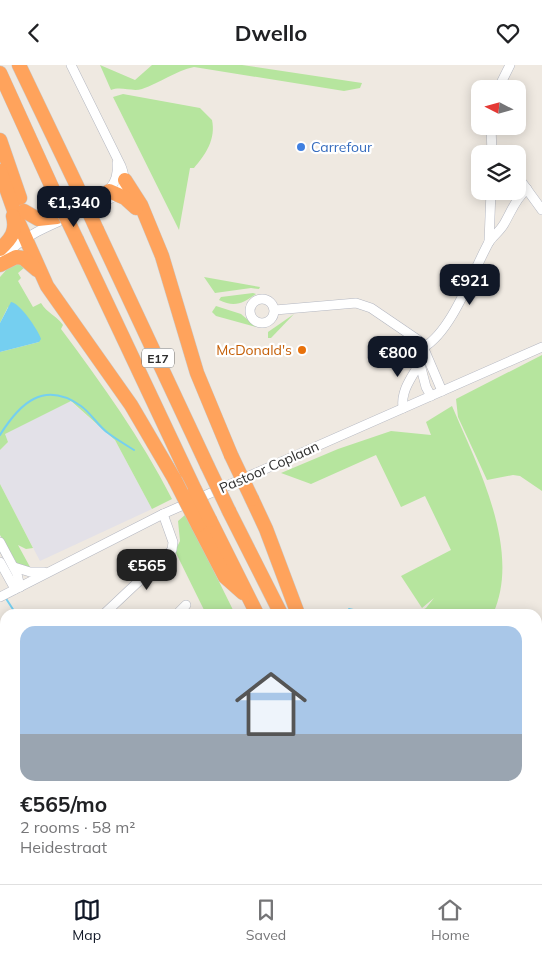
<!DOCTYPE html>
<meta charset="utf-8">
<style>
:root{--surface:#fff;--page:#f2f2f2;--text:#202124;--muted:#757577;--line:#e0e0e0;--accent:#111827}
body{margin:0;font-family:Mulish,sans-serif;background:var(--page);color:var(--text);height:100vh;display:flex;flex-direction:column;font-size:19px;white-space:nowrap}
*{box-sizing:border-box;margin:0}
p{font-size:16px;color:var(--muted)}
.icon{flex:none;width:28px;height:28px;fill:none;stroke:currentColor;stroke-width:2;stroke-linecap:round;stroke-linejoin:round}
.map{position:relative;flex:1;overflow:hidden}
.details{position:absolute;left:0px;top:544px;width:542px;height:276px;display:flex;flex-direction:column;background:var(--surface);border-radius:15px 15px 0 0;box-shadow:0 2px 12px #0003}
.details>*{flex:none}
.needle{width:32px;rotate:276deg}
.tools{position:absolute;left:471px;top:15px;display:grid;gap:10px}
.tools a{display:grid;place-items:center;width:55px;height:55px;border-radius:10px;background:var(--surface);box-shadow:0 2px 12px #0003;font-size:25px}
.price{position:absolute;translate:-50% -42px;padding:0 11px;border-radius:10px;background:var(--accent);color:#fff;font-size:16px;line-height:32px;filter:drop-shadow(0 1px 2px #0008)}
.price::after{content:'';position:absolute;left:50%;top:30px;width:15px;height:11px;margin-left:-8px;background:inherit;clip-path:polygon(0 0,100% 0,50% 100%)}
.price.active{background:#222;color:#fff}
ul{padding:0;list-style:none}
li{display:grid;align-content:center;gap:10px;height:265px;padding:0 20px}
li+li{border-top:1px solid var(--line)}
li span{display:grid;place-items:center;height:155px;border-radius:15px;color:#555}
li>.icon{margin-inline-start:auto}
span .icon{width:90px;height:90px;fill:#fffc;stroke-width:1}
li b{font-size:21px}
header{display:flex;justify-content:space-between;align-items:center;height:65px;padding:0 20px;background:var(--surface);font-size:22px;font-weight:700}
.tab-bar{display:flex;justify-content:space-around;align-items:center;height:70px;border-top:1px solid var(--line);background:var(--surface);font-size:14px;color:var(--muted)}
.tab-bar a{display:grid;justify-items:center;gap:2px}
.tab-bar .active{color:var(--accent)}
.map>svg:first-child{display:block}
.industrial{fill:#e3e1e8}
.green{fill:#b6e59e}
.water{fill:#75cff0}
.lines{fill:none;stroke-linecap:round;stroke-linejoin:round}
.stream{stroke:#75cff0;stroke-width:2}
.minor-casing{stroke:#b4b7c1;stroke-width:10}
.highway-casing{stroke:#c9c9c9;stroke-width:15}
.minor{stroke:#fff;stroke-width:9}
.highway{stroke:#ffa35c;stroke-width:14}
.highway-bridge-casing{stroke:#c9c9c9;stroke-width:15;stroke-linecap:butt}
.highway-bridge{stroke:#ffa35c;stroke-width:14}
.shop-dot{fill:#3f7fe0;stroke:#fff;stroke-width:2}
.food-dot{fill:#e8710a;stroke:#fff;stroke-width:2}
.labels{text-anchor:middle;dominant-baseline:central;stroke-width:4.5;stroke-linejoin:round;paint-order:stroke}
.shield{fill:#fff;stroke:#6d6d6d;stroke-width:1}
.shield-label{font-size:12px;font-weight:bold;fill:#2e2e2e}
.shop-label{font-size:14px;fill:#366cbe;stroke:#fff;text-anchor:start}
.food-label{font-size:14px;fill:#c56008;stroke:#fff;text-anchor:end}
.street-label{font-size:14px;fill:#2e2e2e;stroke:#fff}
</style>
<header><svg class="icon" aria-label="back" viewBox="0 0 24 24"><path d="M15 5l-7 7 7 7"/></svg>Dwello<svg class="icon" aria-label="heart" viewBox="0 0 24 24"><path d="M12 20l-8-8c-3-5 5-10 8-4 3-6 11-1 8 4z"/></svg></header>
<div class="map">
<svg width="542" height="819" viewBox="0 0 542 819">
<rect width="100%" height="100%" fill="#efe9e1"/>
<polygon class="industrial" points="70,336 115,375 152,444 40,496 0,419 0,385 8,377 4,369"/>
<g class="green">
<path d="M100,0L135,15L152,0H242L362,18L360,23L344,26L194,2C175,6 160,18 142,24C132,27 121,21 111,25Z"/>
<path d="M123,29L200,43L212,55C216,74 206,89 194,103H190L179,165L113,32Z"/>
<path d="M19,199L25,202L18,208L21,213L18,216L33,242L41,238C47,248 57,251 63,260L61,264C102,319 141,373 172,434L152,444L115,375L71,336L5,369L8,377L0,385V287L39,277L8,242L0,258V212L9,202Z"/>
<polygon points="204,212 260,222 259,224 251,223 215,228"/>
<path d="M253,228L256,229C243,238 235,243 219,235L221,232Z"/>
<polygon points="216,241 241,249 256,262 216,251 212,247"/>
<polygon points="294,249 271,273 268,273 268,267"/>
<polygon points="542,290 542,426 520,411 513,410 487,415 458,352 456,334"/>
<path d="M452,341C477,400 522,485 493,549H415L426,543L434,533L422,543L401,511L451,485L425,431L401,442L376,390L311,419L281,408L338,384L391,366L431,370L426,357Z"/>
<polygon points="0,419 33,483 26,484 18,480 30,502 27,503 18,500 0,470"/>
<polygon points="185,450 189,456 235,549 206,549 175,486 180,476 178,456"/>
<polygon points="538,727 542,729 542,777 538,774"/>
<polygon points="336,815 366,815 368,819 338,819"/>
</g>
<path class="water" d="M11,237C20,238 38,265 41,274L39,277L0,287V258Z"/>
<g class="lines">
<g class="stream">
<path d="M0,370C20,338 44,315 81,341C91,348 98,361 108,368C116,374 126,380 134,385"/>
<polyline points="5,532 16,549"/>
<polyline points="349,544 366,548"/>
<polyline points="538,779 542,782"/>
<polyline points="129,815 132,819"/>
</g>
<defs>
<g id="minor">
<polyline points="498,24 510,0"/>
<polyline points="491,61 492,89"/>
<polyline points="518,112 542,145"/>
<path d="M81,140C102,130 120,124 117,98"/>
<polyline points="489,177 491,126"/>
<path d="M0,196C22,168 62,156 93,142C100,138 111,135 117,129C126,121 125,111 121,101L71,0"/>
<circle cx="262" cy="246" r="12"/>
<polyline points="275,245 356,238 371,243 421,277 442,326"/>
<path d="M424,282C452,266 473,206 489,177C493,171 500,166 504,159C511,147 516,133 527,124"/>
<polyline points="420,299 426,322 431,331"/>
<path d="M403,343C400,322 417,307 425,288"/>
<polyline points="0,477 17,509 20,522"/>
<polyline points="0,497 15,524"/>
<polyline points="14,502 30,507 44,507"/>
<polyline points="0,532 163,449 542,282"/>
<polyline points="104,549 172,485 173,477 163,449"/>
<polyline points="177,549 186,540"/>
<polyline points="0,656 5,650"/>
<polyline points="207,819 215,815"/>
</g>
<g id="highway">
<polyline points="19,0 76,119"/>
<polyline points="0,8 55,129"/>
<polyline points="0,75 20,133"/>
<polyline points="0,106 17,154 47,221 131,340 175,415"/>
<polyline points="125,115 141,140 162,191 197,308 231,390"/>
<polyline points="109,126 125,133 136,143"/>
<polyline points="24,146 38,154 57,152"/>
<polyline points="97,165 207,400"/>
<polyline points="77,175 195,425"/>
<path d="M0,184C11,174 17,166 13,151"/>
<polyline points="0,200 16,192 23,193 37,205"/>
<polyline points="252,434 266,464 298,549"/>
<polyline points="229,446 281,549"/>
<polyline points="210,455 257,549"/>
<polyline points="198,460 225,512 243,528"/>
<polyline points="384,815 386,819"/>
<polyline points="409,815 411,819"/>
<polyline points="420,815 422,819"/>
</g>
</defs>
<use href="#minor" class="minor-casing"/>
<use href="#highway" class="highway-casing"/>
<use href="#minor" class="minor"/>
<use href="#highway" class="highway"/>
<defs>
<g id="highway-bridge">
<polyline points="76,119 97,165"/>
<polyline points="55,129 77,175"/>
<polyline points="231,390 252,434"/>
<polyline points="207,400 229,446"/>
<polyline points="175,415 198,460"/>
<polyline points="195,425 210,455"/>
</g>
</defs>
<use href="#highway-bridge" class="highway-bridge-casing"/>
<use href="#highway-bridge" class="highway-bridge"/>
</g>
<circle class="shop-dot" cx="301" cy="82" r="5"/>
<circle class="food-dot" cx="302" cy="285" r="5"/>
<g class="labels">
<rect class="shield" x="142" y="283.5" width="32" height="19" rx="4"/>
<g class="shield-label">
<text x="158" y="293">E17</text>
</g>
<g class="shop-label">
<text x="311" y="82">Carrefour</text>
</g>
<g class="food-label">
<text x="292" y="285">McDonald's</text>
</g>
<g class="street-label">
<text transform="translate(269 402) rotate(-24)">Pastoor Coplaan</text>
</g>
</g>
</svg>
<div class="tools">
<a><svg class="needle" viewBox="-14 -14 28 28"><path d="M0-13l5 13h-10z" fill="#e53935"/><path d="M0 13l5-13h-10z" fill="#757577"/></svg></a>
<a><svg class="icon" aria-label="layers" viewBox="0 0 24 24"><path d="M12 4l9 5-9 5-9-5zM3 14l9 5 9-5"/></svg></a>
</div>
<b class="price" style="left:74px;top:163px">€1,340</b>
<b class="price" style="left:470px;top:241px">€921</b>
<b class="price" style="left:398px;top:313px">€800</b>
<b class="price active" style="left:147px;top:526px">€565</b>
<section class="details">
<ul>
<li><span style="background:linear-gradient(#a9c7e8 70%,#9aa5b1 0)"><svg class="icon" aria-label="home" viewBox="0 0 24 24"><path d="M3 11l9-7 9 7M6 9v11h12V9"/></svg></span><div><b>€565/mo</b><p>2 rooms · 58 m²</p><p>Heidestraat</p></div></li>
</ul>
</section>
</div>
<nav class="tab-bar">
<a class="active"><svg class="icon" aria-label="map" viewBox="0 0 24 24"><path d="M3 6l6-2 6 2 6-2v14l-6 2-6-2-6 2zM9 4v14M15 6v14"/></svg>Map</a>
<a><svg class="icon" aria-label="saved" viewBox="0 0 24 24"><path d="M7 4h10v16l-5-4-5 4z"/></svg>Saved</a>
<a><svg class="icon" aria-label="home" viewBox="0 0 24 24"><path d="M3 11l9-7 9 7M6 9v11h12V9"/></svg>Home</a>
</nav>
